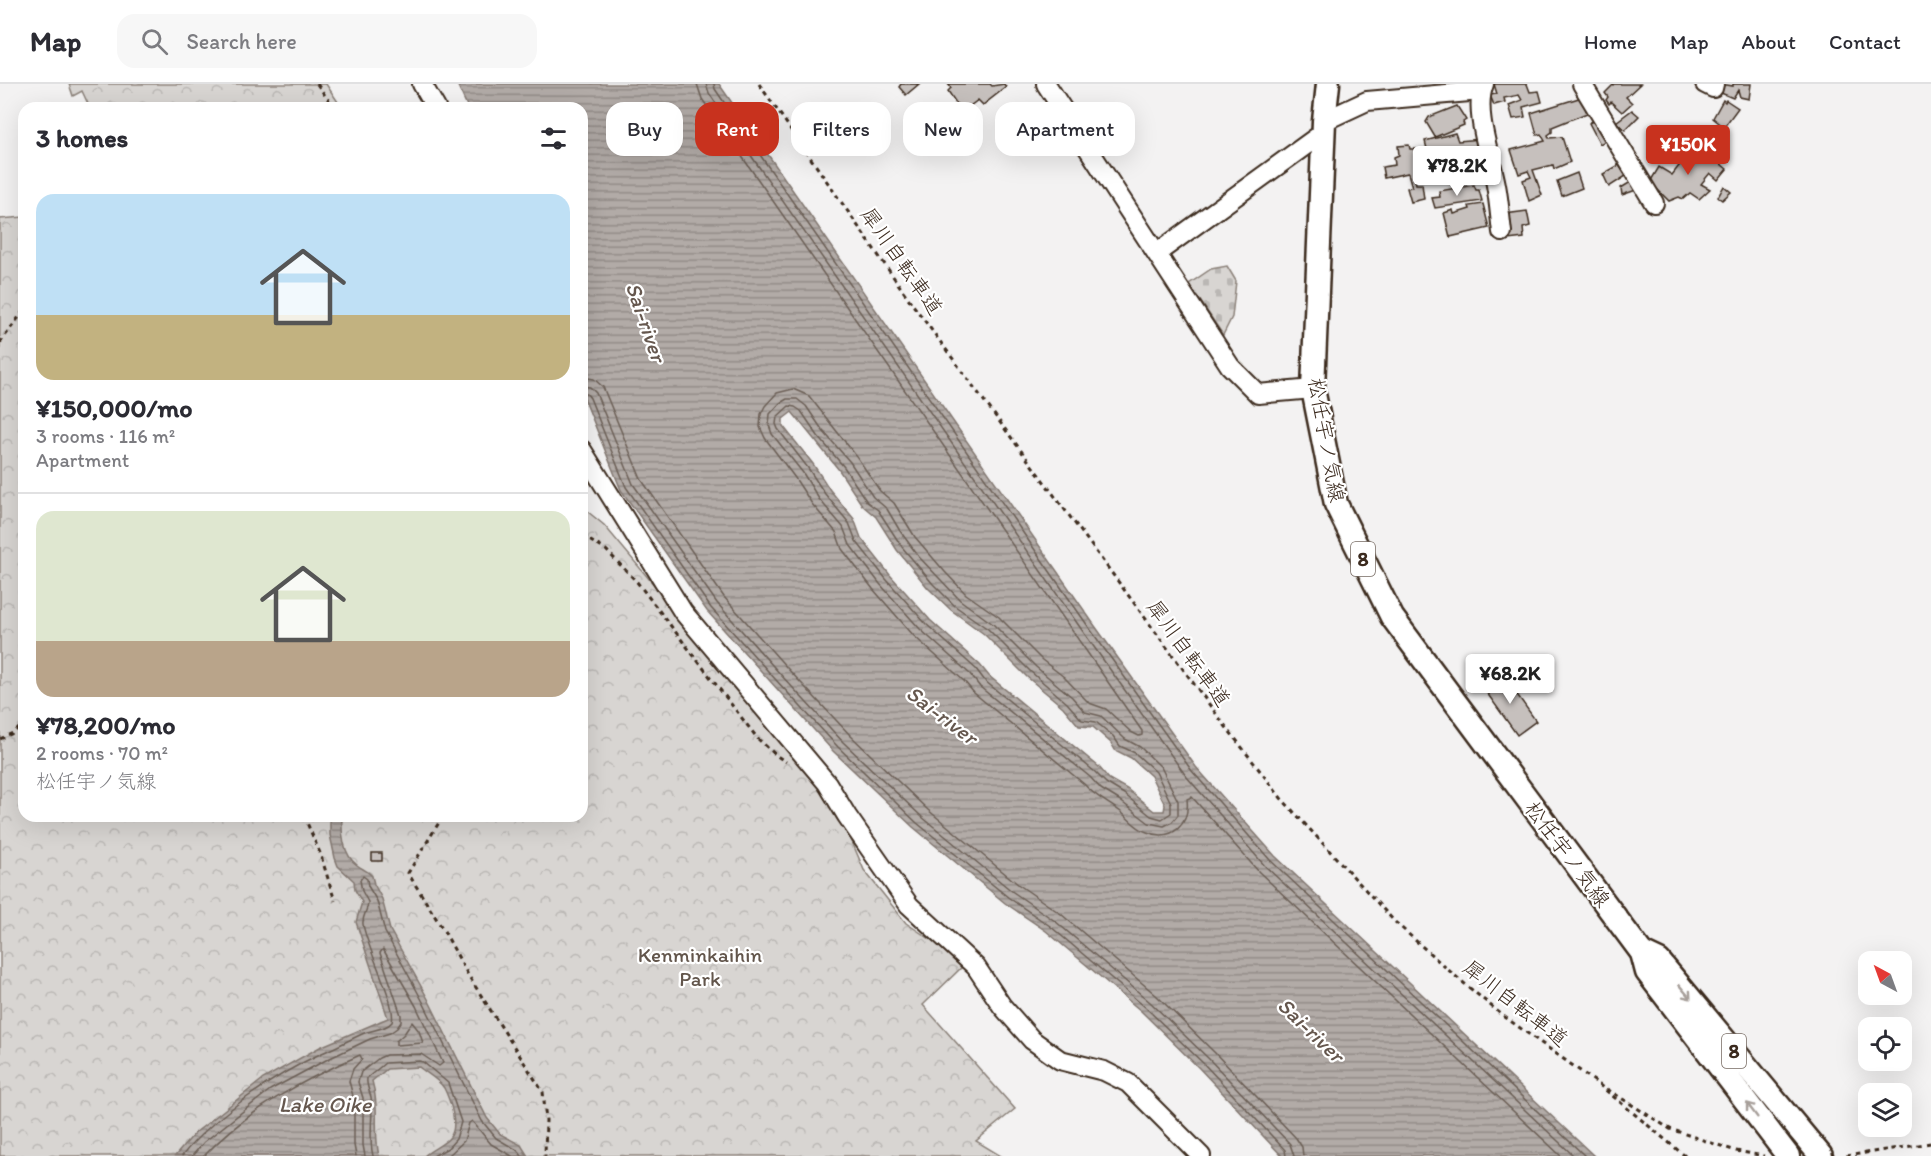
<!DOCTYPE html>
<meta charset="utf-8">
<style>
:root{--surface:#fff;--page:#f7f7f7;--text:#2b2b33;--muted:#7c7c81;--line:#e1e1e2;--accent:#c8321e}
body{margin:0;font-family:Itim,"Klee One",sans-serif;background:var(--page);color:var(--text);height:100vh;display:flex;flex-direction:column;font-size:22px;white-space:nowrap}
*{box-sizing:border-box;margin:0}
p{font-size:20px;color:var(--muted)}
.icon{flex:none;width:33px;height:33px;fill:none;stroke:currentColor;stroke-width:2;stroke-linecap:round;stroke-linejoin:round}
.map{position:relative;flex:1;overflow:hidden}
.details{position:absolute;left:18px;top:18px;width:570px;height:720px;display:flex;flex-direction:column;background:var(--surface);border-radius:18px;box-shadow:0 6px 24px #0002}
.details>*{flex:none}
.hud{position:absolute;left:606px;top:18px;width:570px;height:54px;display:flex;gap:12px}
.needle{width:39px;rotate:319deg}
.tools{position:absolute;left:1858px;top:867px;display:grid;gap:12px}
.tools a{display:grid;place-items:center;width:54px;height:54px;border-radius:12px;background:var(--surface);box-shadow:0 6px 24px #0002;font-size:30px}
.price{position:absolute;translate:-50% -51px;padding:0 14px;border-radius:6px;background:#fff;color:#222;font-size:20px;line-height:39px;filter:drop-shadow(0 2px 3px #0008)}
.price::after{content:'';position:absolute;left:50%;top:36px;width:18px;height:14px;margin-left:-9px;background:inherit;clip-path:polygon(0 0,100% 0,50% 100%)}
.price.on{background:var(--accent);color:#fff}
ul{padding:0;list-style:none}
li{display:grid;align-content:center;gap:12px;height:318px;padding:0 18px}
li+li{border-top:2px solid var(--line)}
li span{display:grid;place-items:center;height:186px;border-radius:18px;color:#555}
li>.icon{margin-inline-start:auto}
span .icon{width:108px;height:108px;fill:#fffc;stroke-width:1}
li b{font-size:26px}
h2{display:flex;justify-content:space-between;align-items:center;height:72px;padding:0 18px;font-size:26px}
.tag{padding:0 21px;border-radius:18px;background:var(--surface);box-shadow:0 6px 24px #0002;font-size:21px;line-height:54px}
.tag.on{background:var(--accent);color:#fff}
header{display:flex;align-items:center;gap:36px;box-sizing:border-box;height:84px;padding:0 30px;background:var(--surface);border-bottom:2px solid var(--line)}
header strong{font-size:28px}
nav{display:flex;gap:33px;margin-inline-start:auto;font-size:21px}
.search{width:420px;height:54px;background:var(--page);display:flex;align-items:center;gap:15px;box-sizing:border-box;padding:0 21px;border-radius:18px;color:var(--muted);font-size:22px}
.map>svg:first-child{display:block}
.forest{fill:url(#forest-crowns);stroke:#8a8078;stroke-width:1.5}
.cemetery{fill:url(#cemetery-stones);stroke:#8a8078;stroke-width:1.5}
.water{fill:url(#water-rules);stroke:#827770;stroke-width:1.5;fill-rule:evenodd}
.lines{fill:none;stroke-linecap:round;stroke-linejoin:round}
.shore{stroke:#6b5e55;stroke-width:1.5}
.building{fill:#c6c0bd;stroke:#3b2a1e;stroke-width:1.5}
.minor-casing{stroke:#3b2a1e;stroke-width:22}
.major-casing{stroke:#3b2a1e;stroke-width:27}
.path{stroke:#3b2a1e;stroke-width:3;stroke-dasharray:4.5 4.5;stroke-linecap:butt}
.minor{stroke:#fff;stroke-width:18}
.major{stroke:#fff;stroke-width:22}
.oneway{stroke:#a79f9a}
.labels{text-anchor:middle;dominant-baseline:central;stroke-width:4.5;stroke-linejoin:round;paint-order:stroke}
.shield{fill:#fff;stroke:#766a62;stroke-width:1.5}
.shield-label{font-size:20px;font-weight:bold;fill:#3b2a1e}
.street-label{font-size:21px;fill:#3b2a1e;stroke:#fff}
.park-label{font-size:21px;fill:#62554b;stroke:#fff}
.water-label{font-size:22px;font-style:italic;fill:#65574e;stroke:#fff}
</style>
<header>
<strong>Map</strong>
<div class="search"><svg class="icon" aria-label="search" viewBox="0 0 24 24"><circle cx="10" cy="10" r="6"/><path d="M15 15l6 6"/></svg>Search here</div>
<nav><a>Home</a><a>Map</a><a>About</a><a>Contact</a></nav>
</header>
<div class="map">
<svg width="1931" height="1072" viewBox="0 0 1931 1072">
<defs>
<pattern id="forest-crowns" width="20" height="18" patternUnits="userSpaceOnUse" patternTransform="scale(1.5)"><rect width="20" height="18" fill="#d8d5d2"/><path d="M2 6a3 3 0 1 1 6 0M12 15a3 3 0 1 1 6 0" fill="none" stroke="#bab7b4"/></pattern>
<pattern id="cemetery-stones" width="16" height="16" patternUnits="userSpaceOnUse" patternTransform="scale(1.5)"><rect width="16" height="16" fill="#d8d5d2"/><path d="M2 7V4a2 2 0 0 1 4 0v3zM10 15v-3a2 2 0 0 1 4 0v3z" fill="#bab7b4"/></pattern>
<pattern id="water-rules" width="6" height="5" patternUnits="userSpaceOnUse" patternTransform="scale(1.5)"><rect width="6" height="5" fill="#b2aba7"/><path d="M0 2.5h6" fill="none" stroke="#928b87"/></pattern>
</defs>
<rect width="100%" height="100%" fill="#f3f2f2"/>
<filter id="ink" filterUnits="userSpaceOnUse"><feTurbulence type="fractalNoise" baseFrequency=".0167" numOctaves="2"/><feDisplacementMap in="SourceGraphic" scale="12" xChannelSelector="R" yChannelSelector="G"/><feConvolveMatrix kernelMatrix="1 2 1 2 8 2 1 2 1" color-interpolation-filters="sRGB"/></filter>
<g filter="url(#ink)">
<g class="forest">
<polygon points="69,0 326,0 342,24 90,24 82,7 73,12"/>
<polygon points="24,133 24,732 582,732 582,423 604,441 828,709 841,732 864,786 906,839 966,879 923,921 1015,1025 976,1057 1001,1072 0,1072 0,135"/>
</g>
<polygon class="cemetery" points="1227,182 1236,197 1232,233 1223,251 1189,200 1211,185"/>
<g class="water">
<path d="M457,0H719L1095,542L1196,683L1275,772L1594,1072H1282L1199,984L1141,927L1046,847L1005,819L913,743L833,667L707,527L621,406L582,309V24H468ZM792,328L839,386L862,421L876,433L897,466L928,504L951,526L984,550L1027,593L1063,623L1079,642L1093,643L1111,659L1115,666L1131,674L1151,692L1165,721L1164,727H1154L1127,705L1109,695L1099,683L989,592L980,581L930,536L890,491L861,454L854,435L830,406L813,380L783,342V335Z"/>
<path d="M330,732H342C341,748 343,771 357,781C362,785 368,787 372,792L374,800L382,815L390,846L428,915L487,1034L500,1050L521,1061L528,1072H424C432,1065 445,1060 450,1053C459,1042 450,1016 444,1004C439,996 426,989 419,983L387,985L372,997C380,1024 373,1046 379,1072H175L195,1049L263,995L320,963L388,934L356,838L362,818L355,806L354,797L338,782L335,774L330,751Z"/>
</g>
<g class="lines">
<g class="shore">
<path d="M697,0L702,15L1142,647V651L1139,652L1131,648L1106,625L1089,619L1064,593L1042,576L999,533L966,510L945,488L915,453L894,419L880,407L857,373L809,312L793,305L777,309L765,322L761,330L760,343L765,354L795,394L812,420L836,448L842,465L873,505L914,552L964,597L974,609L1084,700C1095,713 1108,718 1121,728C1129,735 1137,745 1147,748C1173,758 1190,740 1187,715L1192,713L1259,788L1561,1072"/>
<polyline points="706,0 709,9 743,60 1084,549 1186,692 1265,782 1574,1072"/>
<polyline points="714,0 715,5 749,55 1090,545 1192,687 1270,776 1585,1072"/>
<polyline points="582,293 594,295 603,303 641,395 724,513 788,585 850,651 928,726 1019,801 1061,830 1156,911 1215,969 1296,1054 1302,1063 1303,1072"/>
<polyline points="582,302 590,303 596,309 633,400 717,519 781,591 843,658 922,733 1013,808 1055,837 1150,918 1209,975 1290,1060 1294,1072"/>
<polyline points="582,310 587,310 590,314 626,403 711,524 776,596 838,663 917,739 1009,814 1050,842 1145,923 1204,980 1285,1066 1286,1072"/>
<polygon points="787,315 797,315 806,322 823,347 850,378 873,413 887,425 900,447 919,473 960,516 993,540 1036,583 1072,613 1085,628 1101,632 1125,655 1140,663 1161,683 1178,717 1178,731 1172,738 1164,742 1149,739 1119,716 1101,705 1090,693 980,603 970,590 920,545 880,500 850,461 843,443 819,415 803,389 772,350 769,341 770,330 780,319"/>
<polygon points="789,322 795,323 801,327 818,352 844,383 867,418 878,426 902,463 933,500 955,522 988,545 1031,588 1067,619 1082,636 1096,638 1113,652 1120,662 1135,669 1156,688 1171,719 1171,729 1162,735 1151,732 1124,710 1106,699 1095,688 985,597 976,585 926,540 886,495 856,457 849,439 825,410 808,384 778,345 776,340 777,333"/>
<polygon points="412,938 419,947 423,959 396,961 396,957 404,950"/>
<path d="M182,1072C212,1033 277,990 322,969C337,963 352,954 367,948C376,945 386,945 392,938C397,919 366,863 363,840C362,832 368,826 368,818L362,807L360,796L363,792L367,795L368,802L377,817L385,848L423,918L482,1037L496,1054L517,1066L522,1072"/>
<polyline points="192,1072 204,1058 270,1006 326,976 370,955 390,949 397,944 401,938 401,931 380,869 383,865 416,922 443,979 439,982 421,970 386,971 379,974 361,988 358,998 363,1014 363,1061 365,1072"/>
<path d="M204,1072C247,1026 303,996 360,971L362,975L353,985L349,997L354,1016V1061L356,1072"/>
<path d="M373,1072C368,1053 374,1033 371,1013C369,1006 366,1001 367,994L385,979L419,977L423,978L448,999L461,1038L456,1055L448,1064L433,1072"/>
<polyline points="448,1072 464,1057 469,1039 472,1037 491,1060 512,1072"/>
</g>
</g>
<g class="building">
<polygon points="901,0 919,0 906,11 899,3"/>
<polygon points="948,0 990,0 992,2 1004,0 1006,3 983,21 978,16 962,28 948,7 951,4"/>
<polygon points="1494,0 1527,0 1530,8 1539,7 1542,18 1523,23 1525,33 1513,35 1509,21 1522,16 1519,11 1504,14 1505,18 1494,21 1490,11 1497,10"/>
<polygon points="1614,0 1640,0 1626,13 1632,19 1622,28 1611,18 1609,20 1606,16 1608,13 1605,9"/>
<polygon points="1721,0 1733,2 1733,0 1751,0 1749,15 1740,13 1738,6 1733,14 1716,7"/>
<polygon points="1582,13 1587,29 1552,43 1552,48 1548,51 1549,54 1562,53 1570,78 1554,85 1553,81 1533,86 1542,111 1529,117 1523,96 1531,93 1528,87 1519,90 1511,66 1545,57 1541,50 1537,51 1531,29"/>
<polygon points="1723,16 1725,18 1726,16 1738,24 1724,43 1713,34"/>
<polygon points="955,21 964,34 940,49 937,46 934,48 927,36 930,34 932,36"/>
<polygon points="1457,22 1466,36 1463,38 1464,41 1435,53 1426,38 1429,33"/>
<polygon points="1632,26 1639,32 1625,46 1616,38"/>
<polygon points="1599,33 1610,54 1600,60 1589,39"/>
<polygon points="1455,49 1458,57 1481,55 1484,65 1430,77 1425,57"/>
<polygon points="1699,59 1706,66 1703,72 1713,78 1716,76 1727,85 1718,96 1710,89 1701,100 1710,105 1699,115 1690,109 1683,115 1679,113 1669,117 1650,98 1659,83 1672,91 1695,61"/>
<polygon points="1409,61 1410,65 1416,65 1420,87 1414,89 1416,100 1422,100 1424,115 1411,118 1407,104 1412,103 1408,89 1384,94 1382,83 1395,81 1394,73 1399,71 1398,62"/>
<polygon points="1484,69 1484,82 1468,85 1470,94 1453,97 1450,94 1433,96 1430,82"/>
<polygon points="1619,81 1626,92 1609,103 1603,90"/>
<polygon points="1577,89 1582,104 1562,112 1557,97"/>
<polygon points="1634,96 1639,105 1622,111 1621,104"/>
<polygon points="1474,101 1476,106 1479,106 1482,117 1435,124 1432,114 1440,113 1439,107"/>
<polygon points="1724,102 1731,108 1722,116 1718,113"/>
<polygon points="1483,120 1489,144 1450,153 1444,129 1453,126 1454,130 1470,125 1469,122"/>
<polygon points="1527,127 1530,142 1523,144 1524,154 1508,156 1505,130"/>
<polygon points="1503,591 1536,637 1517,651 1484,605"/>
<rect x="372" y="769" width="10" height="8"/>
</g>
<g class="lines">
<defs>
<g id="minor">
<polyline points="422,0 436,24"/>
<polyline points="1046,0 1230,282 1258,310 1313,305"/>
<path d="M1484,0C1473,27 1491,73 1496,101C1499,117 1500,133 1502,148"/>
<polyline points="1582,0 1654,119"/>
<polyline points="1705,0 1713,4 1714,0"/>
<polyline points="1324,37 1367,17 1481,7"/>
<polyline points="1157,169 1324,48"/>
<polyline points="582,366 683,528 827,699 847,732 909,821 976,883 1002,922 1032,956 1060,976 1104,987 1128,999 1201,1072"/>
</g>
<g id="major">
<polyline points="1328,0 1324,37 1313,305 1336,420 1392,533 1642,869 1647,888 1788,1072"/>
<polyline points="1642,869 1659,877 1821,1072"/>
</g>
</defs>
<use href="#minor" class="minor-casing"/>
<use href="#major" class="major-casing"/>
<g class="path">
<polyline points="317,0 334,24"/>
<polyline points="759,0 913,221 1220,635 1281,714 1395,838 1453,890 1502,931 1597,999 1685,1072"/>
<polyline points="0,259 24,226"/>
<polyline points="582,452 606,466 637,498 758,655 777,672 786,678"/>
<polyline points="0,655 15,648 24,639"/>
<polyline points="304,732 320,769 335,817"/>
<polyline points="443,732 408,789 444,847 468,891 543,1008 546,1036 545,1072"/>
<polyline points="1607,1005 1670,1045 1736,1067 1764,1072"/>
<polyline points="1846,1072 1931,1059"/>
</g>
<use href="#minor" class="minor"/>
<use href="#major" class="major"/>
</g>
<defs><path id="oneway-shaft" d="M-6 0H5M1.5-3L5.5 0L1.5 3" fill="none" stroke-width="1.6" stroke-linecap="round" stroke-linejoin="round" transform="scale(1.5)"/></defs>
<g class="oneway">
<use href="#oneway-shaft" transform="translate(1685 908) rotate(50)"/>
<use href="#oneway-shaft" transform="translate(1752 1026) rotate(-127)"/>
</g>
</g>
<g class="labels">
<g class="shield">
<rect x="1351" y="458" width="24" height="34" rx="4.5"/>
<rect x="1722" y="950" width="24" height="34" rx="4.5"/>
</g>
<g class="shield-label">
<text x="1363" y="475">8</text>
<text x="1734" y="967">8</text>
</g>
<g class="street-label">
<text transform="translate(902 177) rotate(55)">犀川自転車道</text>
<text transform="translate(1327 356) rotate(80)">松任宇ノ気線</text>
<text transform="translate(1189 569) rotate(54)">犀川自転車道</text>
<text transform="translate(1568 770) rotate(53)">松任宇ノ気線</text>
<text transform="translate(1516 919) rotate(38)">犀川自転車道</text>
</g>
<g class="park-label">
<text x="700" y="870">Kenminkaihin<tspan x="700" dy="24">Park</tspan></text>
</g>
<g class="water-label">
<text transform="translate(646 238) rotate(71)">Sai-river</text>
<text transform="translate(942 631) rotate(37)">Sai-river</text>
<text transform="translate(1311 946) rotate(44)">Sai-river</text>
<text x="325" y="1020">Lake Oike</text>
</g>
</g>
</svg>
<div class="tools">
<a><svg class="needle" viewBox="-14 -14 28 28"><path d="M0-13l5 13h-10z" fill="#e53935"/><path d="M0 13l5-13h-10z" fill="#7c7c81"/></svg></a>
<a><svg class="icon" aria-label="locate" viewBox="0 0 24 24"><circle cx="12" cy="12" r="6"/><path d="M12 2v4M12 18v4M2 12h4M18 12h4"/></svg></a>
<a><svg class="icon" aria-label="layers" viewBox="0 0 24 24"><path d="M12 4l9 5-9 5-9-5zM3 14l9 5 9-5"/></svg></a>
</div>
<b class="price on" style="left:1688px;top:92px">¥150K</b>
<b class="price" style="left:1457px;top:113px">¥78.2K</b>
<b class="price" style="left:1510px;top:621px">¥68.2K</b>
<div class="hud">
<a class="tag">Buy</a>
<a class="tag on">Rent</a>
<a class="tag">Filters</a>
<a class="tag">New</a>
<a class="tag">Apartment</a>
</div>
<section class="details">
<h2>3 homes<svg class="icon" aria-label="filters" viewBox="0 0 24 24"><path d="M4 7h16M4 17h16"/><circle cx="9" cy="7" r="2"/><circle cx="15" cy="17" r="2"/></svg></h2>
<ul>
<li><span style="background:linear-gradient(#bfe0f5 65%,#c2b280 0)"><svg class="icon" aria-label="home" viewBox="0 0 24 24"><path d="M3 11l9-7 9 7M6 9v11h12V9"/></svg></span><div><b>¥150,000/mo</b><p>3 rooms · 116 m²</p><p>Apartment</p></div></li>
<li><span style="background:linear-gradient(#dfe7d0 70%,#b9a48a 0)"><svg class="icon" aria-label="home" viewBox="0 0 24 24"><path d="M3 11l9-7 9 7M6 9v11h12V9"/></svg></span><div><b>¥78,200/mo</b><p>2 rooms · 70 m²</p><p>松任宇ノ気線</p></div></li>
</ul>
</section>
</div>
